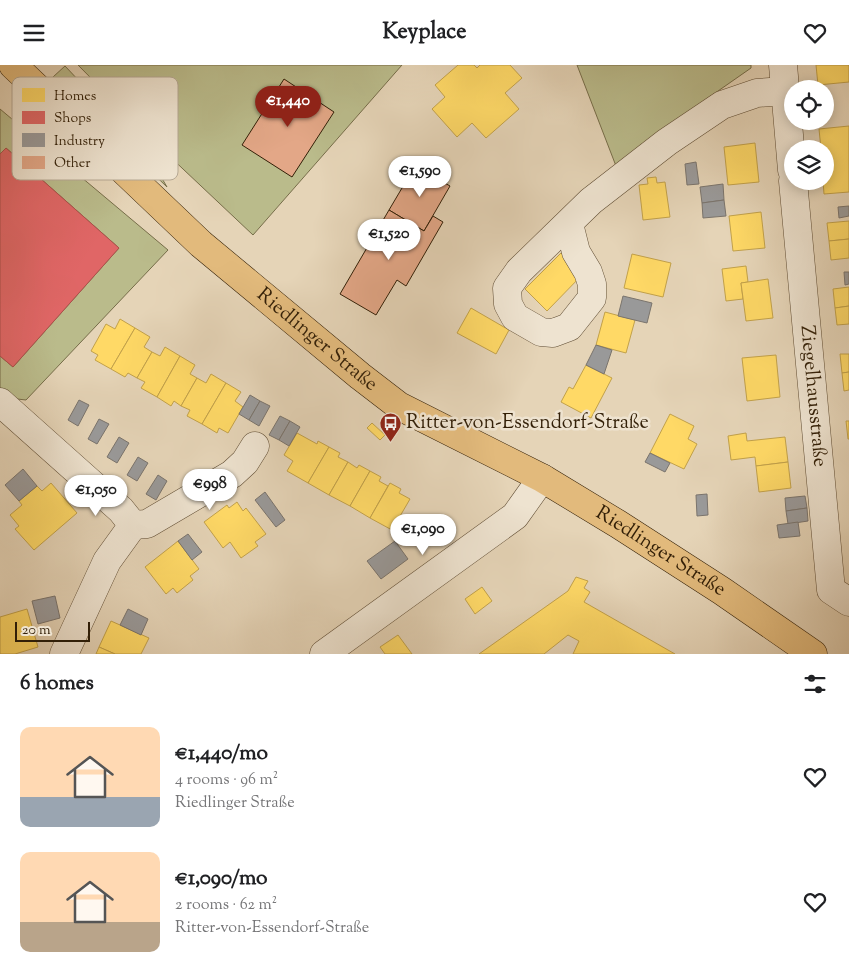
<!DOCTYPE html>
<meta charset="utf-8">
<style>
:root{--surface:#fff;--page:#f6f6f6;--text:#202124;--muted:#757577;--accent:#8f2418}
body{margin:0;font-family:"Sorts Mill Goudy",serif;background:var(--page);color:var(--text);height:100vh;display:flex;flex-direction:column;font-size:19px;white-space:nowrap}
*{box-sizing:border-box;margin:0}
p{font-size:16px;color:var(--muted)}
.icon{flex:none;width:28px;height:28px;fill:none;stroke:currentColor;stroke-width:2;stroke-linecap:round;stroke-linejoin:round}
.map{position:relative;height:589px;overflow:hidden}
.drawer{display:flex;flex-direction:column;background:var(--surface);flex:1}
.drawer>*{flex:none}
.buttons{position:absolute;left:784px;top:15px;display:grid;gap:10px}
.buttons a{display:grid;place-items:center;width:50px;height:50px;border-radius:50%;background:var(--surface);box-shadow:0 2px 12px #0003;font-size:25px}
.scale{position:absolute;left:15px;bottom:12px;width:75px;box-sizing:border-box;padding-left:5px;border:2px solid #321f07;border-top:0;font-size:14px;line-height:18px;white-space:nowrap;color:#321f07;-webkit-text-stroke:4px #eee3d0;paint-order:stroke}
.price{position:absolute;translate:-50% -42px;padding:0 11px;border-radius:18px;background:#fff;color:#222;font-size:16px;line-height:32px;filter:drop-shadow(0 1px 2px #0008)}
.price::after{content:'';position:absolute;left:50%;top:30px;width:15px;height:11px;margin-left:-8px;background:inherit;clip-path:polygon(0 0,100% 0,50% 100%)}
.price.selected{background:var(--accent);color:#fff}
ul{padding:0;list-style:none}
li{display:flex;align-items:center;gap:15px;height:125px;padding:0 20px}
li span{display:grid;place-items:center;flex:none;width:140px;height:100px;border-radius:10px;color:#555}
li>.icon{margin-inline-start:auto}
span .icon{width:60px;height:60px;fill:#fffc;stroke-width:1}
li b{font-size:21px}
h2{display:flex;justify-content:space-between;align-items:center;height:60px;padding:0 20px;font-size:21px}
header{display:flex;justify-content:space-between;align-items:center;height:65px;padding:0 20px;background:var(--surface);font-size:22px;font-weight:800}
.map>svg:first-child{display:block}
.green{fill:#babb8b;stroke:#766d49}
.homes{fill:#ffd966;stroke:#c2a14a}
.shops{fill:#e06666;stroke:#ac514a}
.industry{fill:#999;stroke:#7a746d}
.building{fill:#e3a787;stroke:#321f07}
.lines{fill:none;stroke-linecap:round;stroke-linejoin:round}
.street-casing{stroke:#5f4c33;stroke-width:29}
.primary-casing{stroke:#321f07;stroke-width:29}
.street{stroke:#eee3d0;stroke-width:28}
.primary{stroke:#e2ba7c;stroke-width:28}
.labels{text-anchor:middle;dominant-baseline:central;stroke-width:5;stroke-linejoin:round;paint-order:stroke}
.street-label{font-size:20px;fill:#321f07;stroke:#eee3d0}
.poi-label{font-size:20px;fill:#321f07;stroke:#eee3d0;text-anchor:start}
.key{fill:#eee3d0;stroke:#b6a894;stroke-width:1}
.key-label{font-size:14px;fill:#321f07}
</style>
<header><svg class="icon" aria-label="menu" viewBox="0 0 24 24"><path d="M4 6h16M4 12h16M4 18h16"/></svg>Keyplace<svg class="icon" aria-label="heart" viewBox="0 0 24 24"><path d="M12 20l-8-8c-3-5 5-10 8-4 3-6 11-1 8 4z"/></svg></header>
<div class="map">
<svg width="849" height="589" viewBox="0 0 849 589">
<rect width="100%" height="100%" fill="#e5d4b7"/>
<filter id="stains"><feTurbulence type="fractalNoise" baseFrequency=".004" numOctaves="4"/><feColorMatrix values="0 0 0 0 .2 0 0 0 0 .09 0 0 0 0 .02 0 0 0 .5 -.17"/></filter>
<radialGradient id="worn" r=".72"><stop offset=".6" stop-color="#630" stop-opacity="0"/><stop offset="1" stop-color="#630" stop-opacity=".3"/></radialGradient>
<g class="green">
<polygon points="78,0 402,0 253,170 148,71"/>
<polygon points="577,0 751,0 751,3 665,63 616,101"/>
<polygon points="65,1 147,88 167,122 53,12"/>
<polygon points="0,44 168,185 26,335 0,332 0,291 13,302 119,183 6,83 0,89"/>
</g>
<g class="homes">
<polygon points="458,0 474,0 477,3 480,0 510,0 522,13 505,28 519,44 486,73 472,58 457,72 432,44 445,32 435,20"/>
<polygon points="816,0 849,0 849,17 818,20"/>
<polygon points="849,61 849,127 824,129 823,116 825,116 825,84 821,84 819,64"/>
<polygon points="755,78 759,117 728,120 724,82"/>
<polygon points="656,112 657,118 665,117 670,152 643,155 639,120 648,119 647,113"/>
<polygon points="761,147 765,183 733,186 729,151"/>
<polygon points="849,156 849,174 829,176 827,158"/>
<polygon points="849,174 849,193 831,195 829,176"/>
<polygon points="561,188 583,209 547,246 525,224"/>
<polygon points="632,189 671,198 663,232 624,223"/>
<polygon points="746,201 748,217 741,218 743,234 726,236 722,204"/>
<polygon points="768,214 773,253 746,256 741,218"/>
<polygon points="849,222 849,241 835,243 833,224"/>
<polygon points="849,241 849,259 837,260 835,243"/>
<polygon points="471,243 509,265 496,289 457,268"/>
<polygon points="605,247 635,255 626,288 596,280"/>
<polygon points="120,254 135,263 111,304 95,295 98,290 91,286 106,259 115,264"/>
<polygon points="135,263 150,272 144,282 152,287 137,313 128,308 125,312 111,304"/>
<polygon points="165,282 180,291 157,332 141,323 145,317 137,313 152,287 160,291"/>
<polygon points="840,289 849,289 849,307 842,308"/>
<polygon points="776,290 780,332 747,336 742,293"/>
<polygon points="180,291 195,300 190,309 197,313 181,341 174,336 171,341 157,332"/>
<polygon points="586,300 612,313 591,353 561,337 569,322 573,324"/>
<polygon points="849,307 849,325 844,326 842,308"/>
<polygon points="211,309 226,318 202,359 187,351 190,345 181,341 197,313 206,318"/>
<polygon points="226,318 241,327 235,336 243,342 228,368 219,363 217,368 202,359"/>
<polygon points="670,349 694,361 688,374 697,379 684,404 650,388"/>
<polygon points="846,356 849,356 849,374 848,374"/>
<polygon points="372,358 385,370 380,375 367,363"/>
<polygon points="297,368 317,379 318,376 329,382 308,418 287,406 293,396 284,390"/>
<polygon points="746,368 747,376 785,372 788,397 756,401 755,392 731,395 728,371"/>
<polygon points="329,382 340,388 338,392 348,397 329,430 308,418"/>
<polygon points="348,397 357,403 359,400 370,406 350,441 329,430"/>
<polygon points="788,397 791,423 759,427 756,401"/>
<polygon points="370,406 381,412 379,416 388,421 370,453 350,441"/>
<polygon points="51,418 77,448 34,485 15,464 19,461 10,450 22,440 19,436 37,421 42,426"/>
<polygon points="390,418 401,424 399,428 410,434 392,465 370,453"/>
<polygon points="237,437 243,446 246,443 266,469 255,477 258,481 241,493 230,477 223,483 204,457 227,440 229,443"/>
<polygon points="178,476 199,504 190,511 193,515 177,528 173,523 166,529 145,502"/>
<polygon points="576,512 588,516 584,523 590,527 584,537 675,589 573,589 579,576 568,570 544,589 479,589 568,526"/>
<polygon points="482,522 492,536 475,549 465,534"/>
<polygon points="27,544 38,582 15,589 0,589 0,552"/>
<polygon points="111,556 149,573 141,589 115,589 99,582"/>
<polygon points="398,570 412,589 385,589 380,582"/>
<polygon points="99,582 115,589 96,589"/>
</g>
<polygon class="shops" points="6,83 119,183 13,302 0,291 0,89"/>
<g class="industry">
<polygon points="696,97 699,119 687,120 685,99"/>
<polygon points="723,119 724,135 702,138 700,122"/>
<polygon points="724,135 726,151 703,153 702,138"/>
<polygon points="849,141 849,151 839,153 838,142"/>
<polygon points="844,207 849,207 849,219 845,220"/>
<polygon points="623,231 652,238 647,258 618,251"/>
<polygon points="596,280 612,285 604,309 586,300"/>
<polygon points="250,330 260,336 249,355 239,349"/>
<polygon points="79,335 89,340 78,361 68,355"/>
<polygon points="260,336 270,341 259,361 249,355"/>
<polygon points="280,351 290,356 279,375 269,370"/>
<polygon points="99,354 109,359 97,379 88,374"/>
<polygon points="290,356 300,362 289,381 279,375"/>
<polygon points="119,372 129,378 117,398 107,392"/>
<polygon points="650,388 670,398 665,407 645,397"/>
<polygon points="138,392 148,398 137,416 127,410"/>
<polygon points="23,404 37,421 19,436 5,420"/>
<polygon points="158,410 167,416 156,435 146,429"/>
<polygon points="265,427 285,455 276,462 255,435"/>
<polygon points="707,429 708,450 697,451 696,430"/>
<polygon points="805,431 807,443 786,446 785,433"/>
<polygon points="807,443 808,456 788,459 786,446"/>
<polygon points="798,457 800,471 779,473 777,460"/>
<polygon points="188,469 202,487 192,495 178,476"/>
<polygon points="395,476 408,494 381,514 367,496"/>
<polygon points="55,531 60,553 38,559 32,536"/>
<polygon points="128,544 148,554 141,570 120,560"/>
</g>
<g class="building">
<polygon points="284,14 334,47 292,112 242,80"/>
<polygon points="415,101 450,121 424,166 389,145"/>
<polygon points="389,145 424,166 433,151 443,157 406,221 397,215 376,250 340,229"/>
</g>
<g class="lines">
<defs>
<g id="street">
<polyline points="783,0 792,105"/>
<path id="s1" d="M793,116L831,525L849,537"/>
<polyline points="569,159 576,187 588,207 592,219 592,233 569,262 553,268 541,267 515,252 508,239 507,223 519,206 591,136 667,77 722,40 757,28 785,26"/>
<polyline points="0,337 121,445 133,460 107,496 64,589"/>
<polyline points="133,460 147,459 232,409 245,397 255,381"/>
<polyline points="324,589 515,451 542,413"/>
</g>
<g id="primary">
<path id="s2" d="M13,0L201,179L360,311L399,341L542,413L618,459L722,526L813,589"/>
</g>
</defs>
<use href="#street" class="street-casing"/>
<use href="#primary" class="primary-casing"/>
<use href="#street" class="street"/>
<use href="#primary" class="primary"/>
</g>
<defs>
<symbol id="bus-pin" viewBox="-11 -11 22 30"><path d="M0 17L-7.5 6A9.5 9.5 0 1 1 7.5 6Z" fill="#8f2418" stroke="#eee3d0"/><path d="M-5-6H5V4H4V6H2V4H-2V6H-4V4H-5ZM-3.5-4V0h7V-4ZM-3.5 1.2v1.5H-2V1.2ZM2 1.2v1.5H3.5V1.2Z" fill="#fff"/></symbol>
</defs>
<g fill-rule="evenodd">
<use href="#bus-pin" x="378" y="346" width="25" height="34"/>
</g>
<g class="labels">
<g class="street-label">
<text stroke="none"><textPath href="#s2" startOffset="410">Riedlinger Straße</textPath></text>
<text stroke="none"><textPath href="#s1" startOffset="216">Ziegelhausstraße</textPath></text>
<text stroke="none"><textPath href="#s2" startOffset="815">Riedlinger Straße</textPath></text>
</g>
<g class="poi-label">
<text x="406" y="358">Ritter-von-Essendorf-Straße</text>
</g>
</g>
<rect x="12" y="12" width="166" height="103" rx="8" class="key"/>
<rect x="22" y="23" width="23" height="14" fill="#ffd966"/>
<rect x="22" y="46" width="23" height="13" fill="#e06666"/>
<rect x="22" y="68" width="23" height="14" fill="#999"/>
<rect x="22" y="91" width="23" height="13" fill="#e3a787"/>
<g class="key-label">
<text x="54" y="35">Homes</text>
<text x="54" y="57">Shops</text>
<text x="54" y="80">Industry</text>
<text x="54" y="102">Other</text>
</g>
<rect width="100%" height="100%" filter="url(#stains)"/>
<rect width="100%" height="100%" fill="url(#worn)"/>
</svg>
<div class="buttons">
<a><svg class="icon" aria-label="locate" viewBox="0 0 24 24"><circle cx="12" cy="12" r="6"/><path d="M12 2v4M12 18v4M2 12h4M18 12h4"/></svg></a>
<a><svg class="icon" aria-label="layers" viewBox="0 0 24 24"><path d="M12 4l9 5-9 5-9-5zM3 14l9 5 9-5"/></svg></a>
</div>
<div class="scale">20 m</div>
<b class="price selected" style="left:288px;top:63px">€1,440</b>
<b class="price" style="left:420px;top:133px">€1,590</b>
<b class="price" style="left:389px;top:196px">€1,520</b>
<b class="price" style="left:210px;top:446px">€998</b>
<b class="price" style="left:96px;top:452px">€1,050</b>
<b class="price" style="left:423px;top:491px">€1,090</b>
</div>
<section class="drawer">
<h2>6 homes<svg class="icon" aria-label="filters" viewBox="0 0 24 24"><path d="M4 7h16M4 17h16"/><circle cx="9" cy="7" r="2"/><circle cx="15" cy="17" r="2"/></svg></h2>
<ul>
<li><span style="background:linear-gradient(#ffd9b3 70%,#9aa5b1 0)"><svg class="icon" aria-label="home" viewBox="0 0 24 24"><path d="M3 11l9-7 9 7M6 9v11h12V9"/></svg></span><div><b>€1,440/mo</b><p>4 rooms · 96 m²</p><p>Riedlinger Straße</p></div><svg class="icon" aria-label="heart" viewBox="0 0 24 24"><path d="M12 20l-8-8c-3-5 5-10 8-4 3-6 11-1 8 4z"/></svg></li>
<li><span style="background:linear-gradient(#ffd9b3 70%,#b9a48a 0)"><svg class="icon" aria-label="home" viewBox="0 0 24 24"><path d="M3 11l9-7 9 7M6 9v11h12V9"/></svg></span><div><b>€1,090/mo</b><p>2 rooms · 62 m²</p><p>Ritter-von-Essendorf-Straße</p></div><svg class="icon" aria-label="heart" viewBox="0 0 24 24"><path d="M12 20l-8-8c-3-5 5-10 8-4 3-6 11-1 8 4z"/></svg></li>
</ul>
</section>
